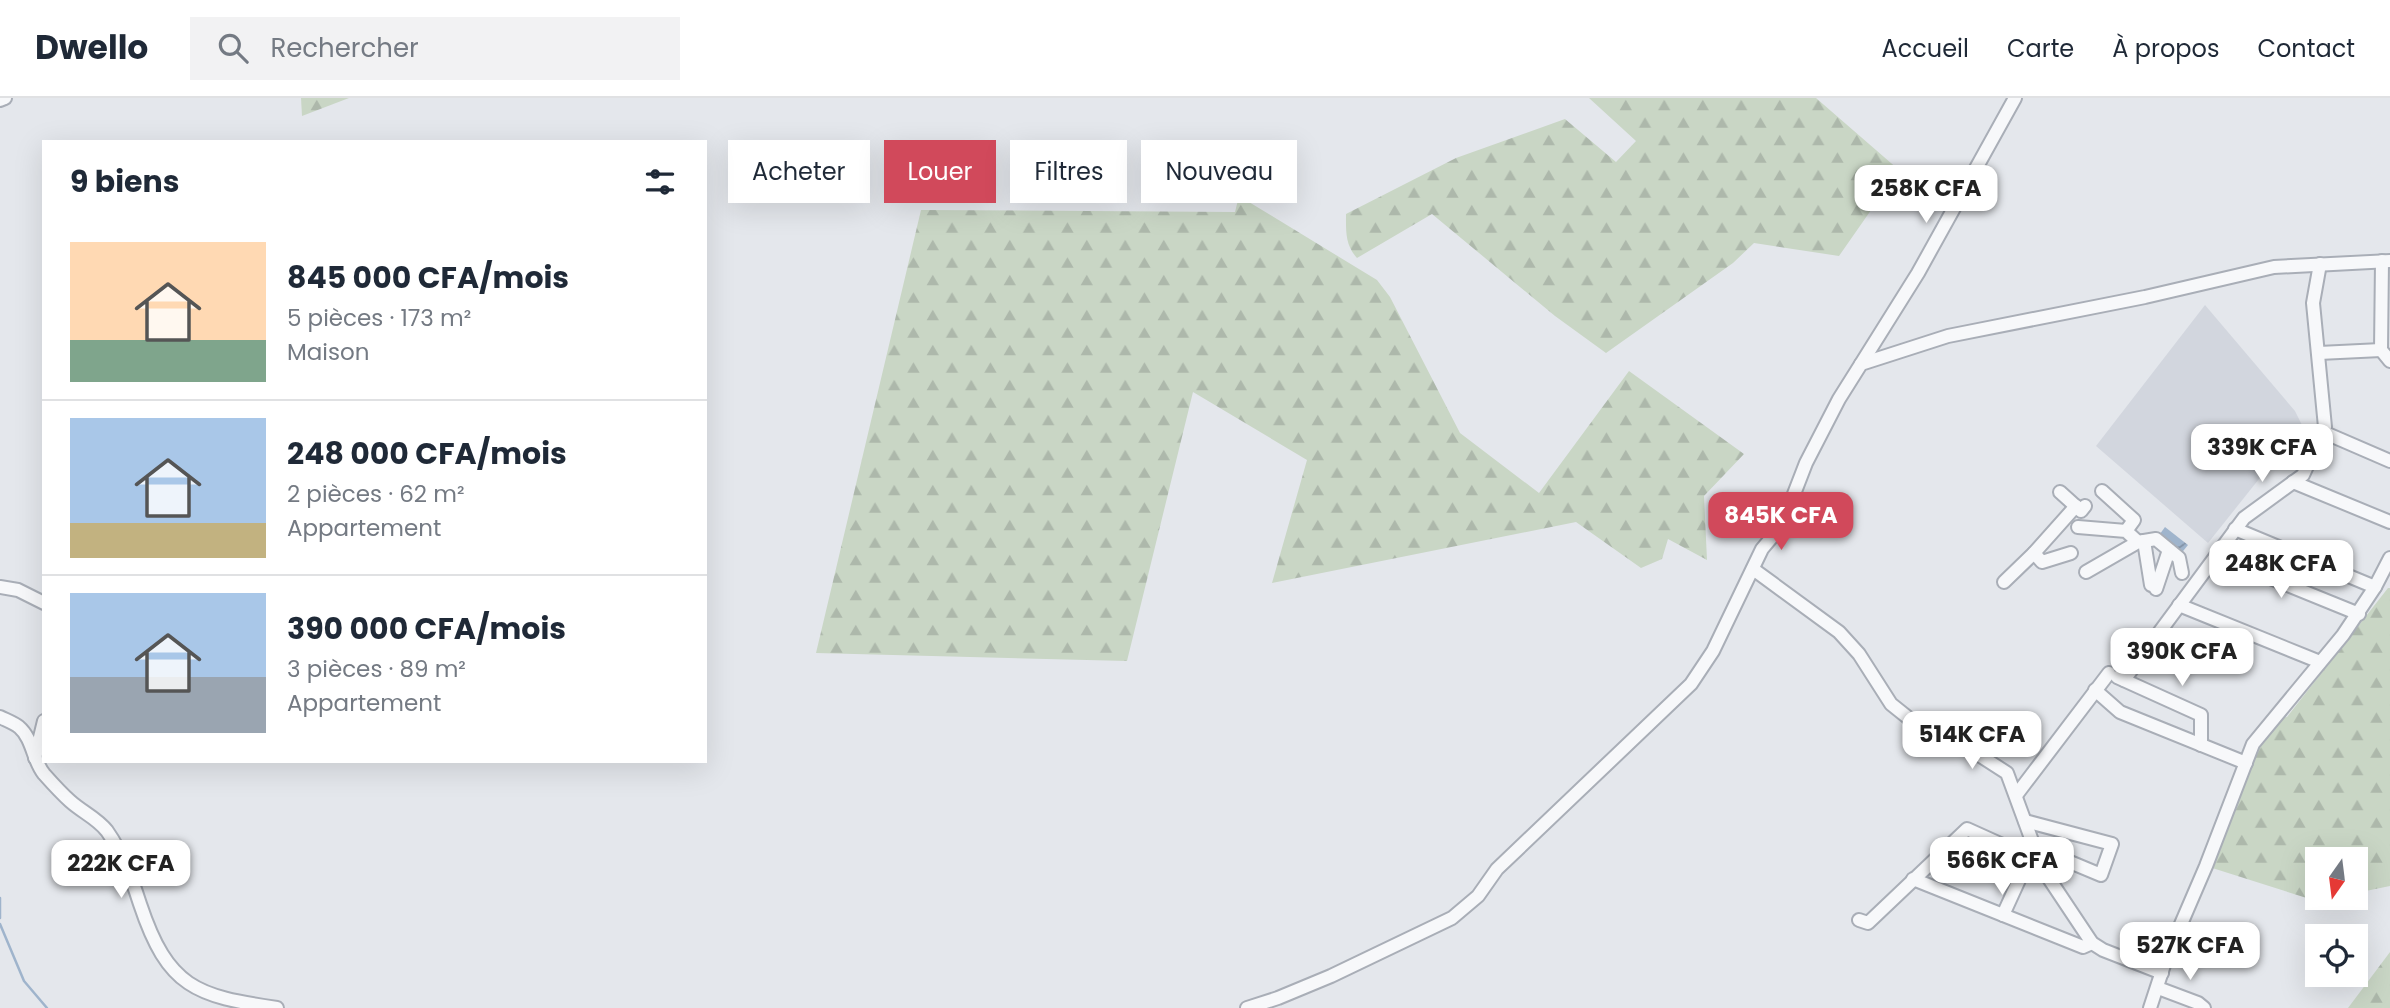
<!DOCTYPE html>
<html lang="fr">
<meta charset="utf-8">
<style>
:root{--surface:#fff;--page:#f2f2f3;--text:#1f2937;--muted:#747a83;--line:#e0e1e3;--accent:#d1495b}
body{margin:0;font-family:Poppins,sans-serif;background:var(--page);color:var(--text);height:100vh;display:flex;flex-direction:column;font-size:26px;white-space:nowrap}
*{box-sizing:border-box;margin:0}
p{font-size:23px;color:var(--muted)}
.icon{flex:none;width:38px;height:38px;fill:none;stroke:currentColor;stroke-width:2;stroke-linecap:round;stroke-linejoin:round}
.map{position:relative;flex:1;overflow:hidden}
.drawer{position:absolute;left:42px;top:42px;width:665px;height:623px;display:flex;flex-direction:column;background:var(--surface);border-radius:0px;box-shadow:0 7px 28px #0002}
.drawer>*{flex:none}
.top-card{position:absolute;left:728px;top:42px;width:665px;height:63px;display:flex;gap:14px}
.needle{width:46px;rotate:194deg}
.fabs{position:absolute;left:2305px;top:749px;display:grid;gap:14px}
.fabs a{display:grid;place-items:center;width:63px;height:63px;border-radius:0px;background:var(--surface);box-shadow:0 7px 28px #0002;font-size:35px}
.price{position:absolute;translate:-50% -60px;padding:0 16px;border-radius:14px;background:#fff;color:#222;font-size:23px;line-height:46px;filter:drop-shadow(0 2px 4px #0008)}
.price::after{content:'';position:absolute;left:50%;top:42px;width:21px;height:16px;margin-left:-10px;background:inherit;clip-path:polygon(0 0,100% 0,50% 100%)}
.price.selected{background:var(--accent);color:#fff}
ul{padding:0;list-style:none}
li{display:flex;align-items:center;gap:21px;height:175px;padding:0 28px}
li+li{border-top:2px solid var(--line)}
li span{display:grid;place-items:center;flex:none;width:196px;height:140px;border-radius:0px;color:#555}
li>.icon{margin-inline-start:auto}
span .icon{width:84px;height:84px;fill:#fffc;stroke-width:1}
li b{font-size:30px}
h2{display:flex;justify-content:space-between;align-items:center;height:84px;padding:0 28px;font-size:30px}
.tag{padding:0 24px;border-radius:0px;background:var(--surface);box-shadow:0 7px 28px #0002;font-size:24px;line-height:63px}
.tag.selected{background:var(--accent);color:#fff}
header{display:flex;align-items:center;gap:42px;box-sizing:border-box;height:98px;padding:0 35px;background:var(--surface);border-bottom:2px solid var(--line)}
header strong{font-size:33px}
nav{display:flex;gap:38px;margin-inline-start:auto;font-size:24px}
.search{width:490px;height:63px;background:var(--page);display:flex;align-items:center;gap:18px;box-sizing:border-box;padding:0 24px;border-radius:0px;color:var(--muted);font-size:26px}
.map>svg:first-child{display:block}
.built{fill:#d2d6de}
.forest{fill:url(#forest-firs)}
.water{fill:url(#water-waves)}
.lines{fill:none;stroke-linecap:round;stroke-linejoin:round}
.stream{stroke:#9fb4cc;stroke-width:2.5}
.street-casing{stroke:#a9aeb7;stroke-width:16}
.street{stroke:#f7f8fa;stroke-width:12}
</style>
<header>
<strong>Dwello</strong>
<div class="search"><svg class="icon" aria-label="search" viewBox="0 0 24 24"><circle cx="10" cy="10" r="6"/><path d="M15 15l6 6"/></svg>Rechercher</div>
<nav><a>Accueil</a><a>Carte</a><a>À propos</a><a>Contact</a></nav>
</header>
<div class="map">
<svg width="2390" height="910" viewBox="0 0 2390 910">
<defs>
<pattern id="forest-firs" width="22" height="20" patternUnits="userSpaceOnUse" patternTransform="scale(1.75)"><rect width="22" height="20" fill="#c9d6c5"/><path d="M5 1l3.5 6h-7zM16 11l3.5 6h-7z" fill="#adb8ab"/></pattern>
<pattern id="water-waves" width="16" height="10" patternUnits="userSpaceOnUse" patternTransform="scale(1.75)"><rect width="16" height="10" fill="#9fb4cc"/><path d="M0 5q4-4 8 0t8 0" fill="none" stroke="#8293a7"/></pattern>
</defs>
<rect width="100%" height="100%" fill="#e4e7ec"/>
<polygon class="built" points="2205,207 2295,313 2302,327 2208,445 2096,348"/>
<g class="forest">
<polygon points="301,0 349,0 302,18"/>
<path d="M1589,0H1816L1899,72L1839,158L1754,145L1733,165L1606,255L1555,218L1432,116L1357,160C1345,147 1346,133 1346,116L1456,60L1565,21L1616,64L1636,43Z"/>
<polygon points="1239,98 1377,182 1390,199 1460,335 1539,395 1629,273 1744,356 1704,398 1707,462 1668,441 1662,461 1641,470 1576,424 1272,485 1307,362 1193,294 1127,563 816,555 921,112 1235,114"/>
<polygon points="2388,490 2390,490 2390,788 2356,795 2356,761 2317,761 2317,800 2334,800 2316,803 2206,768 2253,646 2272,621 2287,619"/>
<polygon points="2390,854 2390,910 2348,910"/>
</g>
<polygon class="water" points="2165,429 2188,447 2179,458 2157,440"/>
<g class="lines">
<g class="stream">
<polyline points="0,800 0,820"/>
<polyline points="0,826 24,883 47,910"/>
</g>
<defs>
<g id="street">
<polyline points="0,2 5,0"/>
<polyline points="2382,163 2381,252 2390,263"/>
<polyline points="2319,255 2381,252"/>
<polyline points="1861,266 1918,175 2015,0"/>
<polyline points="2323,334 2390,363"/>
<polyline points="2293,384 2390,424"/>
<polyline points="2102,393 2134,422 2126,433"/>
<polyline points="2060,394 2081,413 2085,408"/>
<polyline points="2078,429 2126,433 2138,444"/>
<polyline points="2235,431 2375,489"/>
<polyline points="2144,443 2151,487"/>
<polyline points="2034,455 2042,464 2071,455"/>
<polyline points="2216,458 2359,516"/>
<polyline points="1753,471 1839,534 1859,556 1891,606 1911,622 1962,646 2007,675 2042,770 2092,845 2103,852 2162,875"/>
<polyline points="2086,474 2138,444 2156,441 2179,460 2182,475"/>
<polyline points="2004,484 2034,455 2076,408"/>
<polyline points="0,489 18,492 44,505"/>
<polyline points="2156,491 2169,452"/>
<polyline points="2179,507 2320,564"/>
<polyline points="2117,579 2201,617 2201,647"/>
<polyline points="2124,582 2244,420 2303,377 2325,329 2313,205 2320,166"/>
<polyline points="2095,592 2120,614 2246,665"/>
<path d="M0,619C6,622 14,625 19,629C33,641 33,663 44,676C52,685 61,695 70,703C82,714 97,720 107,733C123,756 132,781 140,806C168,890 196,898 277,910"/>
<polyline points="35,660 44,623"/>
<polyline points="2017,696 2109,575"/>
<polyline points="1913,781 2083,849 2092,845"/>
<polyline points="2003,817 2034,749 2101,777 2112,746 2025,723"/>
<polyline points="1859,822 1868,825 1967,731 2029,759"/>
<polyline points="2158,890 2198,905 2204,910"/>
<polyline points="1247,910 1278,900 1331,878 1452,820 1478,798 1497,771 1691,586 1713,553 1762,451 1782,427 1806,365 1839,301 1861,266 1948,238 2145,199 2274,169 2390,163"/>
<polyline points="2150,910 2166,861 2206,768 2253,646 2343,537 2375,489 2390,460"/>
</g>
</defs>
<use href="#street" class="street-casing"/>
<use href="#street" class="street"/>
</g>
</svg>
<div class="fabs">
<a><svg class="needle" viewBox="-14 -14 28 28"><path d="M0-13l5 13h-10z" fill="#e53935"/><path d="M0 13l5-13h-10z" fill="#747a83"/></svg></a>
<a><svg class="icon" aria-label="locate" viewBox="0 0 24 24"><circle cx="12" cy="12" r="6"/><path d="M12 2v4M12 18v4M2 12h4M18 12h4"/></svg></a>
</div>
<b class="price" style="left:1926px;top:127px">258K CFA</b>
<b class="price" style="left:2262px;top:386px">339K CFA</b>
<b class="price selected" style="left:1781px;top:454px">845K CFA</b>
<b class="price" style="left:2281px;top:502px">248K CFA</b>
<b class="price" style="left:2182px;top:590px">390K CFA</b>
<b class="price" style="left:1972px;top:673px">514K CFA</b>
<b class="price" style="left:2002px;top:799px">566K CFA</b>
<b class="price" style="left:121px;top:802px">222K CFA</b>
<b class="price" style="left:2190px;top:884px">527K CFA</b>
<div class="top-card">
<a class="tag">Acheter</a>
<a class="tag selected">Louer</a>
<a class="tag">Filtres</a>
<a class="tag">Nouveau</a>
</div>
<section class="drawer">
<h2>9 biens<svg class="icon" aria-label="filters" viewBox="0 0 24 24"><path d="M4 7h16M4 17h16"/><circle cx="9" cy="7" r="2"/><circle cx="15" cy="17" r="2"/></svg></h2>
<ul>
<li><span style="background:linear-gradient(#ffd9b3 70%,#7fa58c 0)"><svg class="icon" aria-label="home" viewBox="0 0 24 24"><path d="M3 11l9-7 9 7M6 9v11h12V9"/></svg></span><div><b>845 000 CFA/mois</b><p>5 pièces · 173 m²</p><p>Maison</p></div></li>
<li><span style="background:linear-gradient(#a9c7e8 75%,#c2b280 0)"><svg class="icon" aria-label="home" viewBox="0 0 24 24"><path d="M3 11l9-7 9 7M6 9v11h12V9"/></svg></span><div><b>248 000 CFA/mois</b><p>2 pièces · 62 m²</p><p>Appartement</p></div></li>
<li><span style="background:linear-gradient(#a9c7e8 60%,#9aa5b1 0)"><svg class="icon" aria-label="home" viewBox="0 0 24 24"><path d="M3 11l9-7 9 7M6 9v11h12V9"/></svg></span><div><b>390 000 CFA/mois</b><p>3 pièces · 89 m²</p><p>Appartement</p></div></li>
</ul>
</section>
</div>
